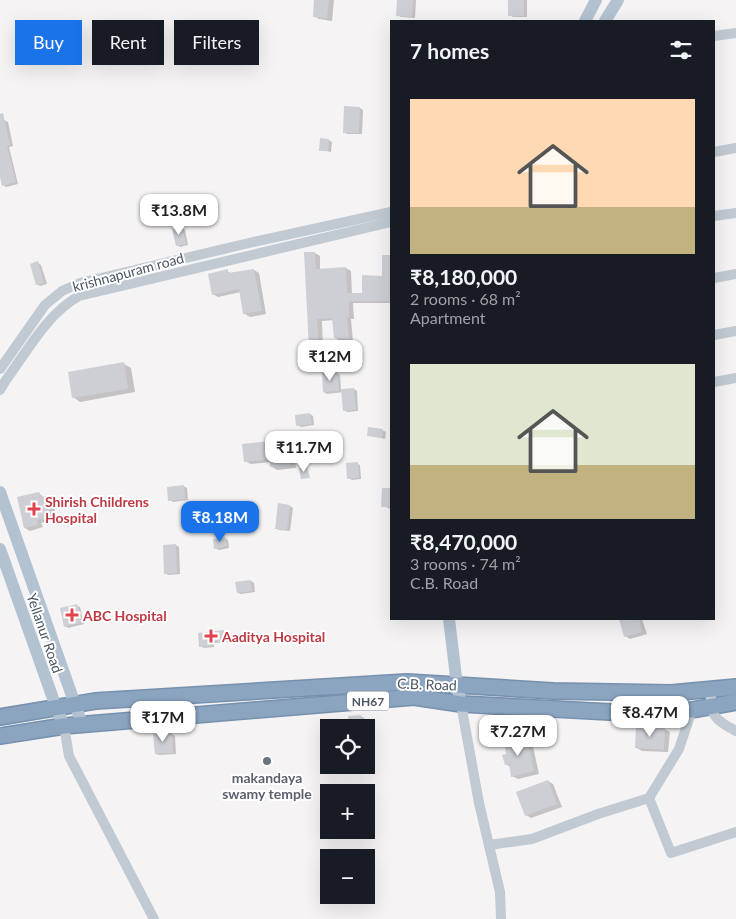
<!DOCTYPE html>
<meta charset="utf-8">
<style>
:root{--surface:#171b24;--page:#242831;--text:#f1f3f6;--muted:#9ea1a6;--accent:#1a73e8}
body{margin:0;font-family:Lato,sans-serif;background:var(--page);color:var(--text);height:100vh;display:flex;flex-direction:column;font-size:19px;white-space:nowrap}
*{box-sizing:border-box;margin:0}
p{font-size:16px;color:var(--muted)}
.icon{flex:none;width:28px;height:28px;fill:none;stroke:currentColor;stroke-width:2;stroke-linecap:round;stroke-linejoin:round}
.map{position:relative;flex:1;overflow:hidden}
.side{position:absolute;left:390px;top:20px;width:325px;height:600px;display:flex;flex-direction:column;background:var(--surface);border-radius:0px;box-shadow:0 5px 20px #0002}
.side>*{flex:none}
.hud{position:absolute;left:15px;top:20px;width:300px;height:45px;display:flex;gap:10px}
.buttons{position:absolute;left:320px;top:719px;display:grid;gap:10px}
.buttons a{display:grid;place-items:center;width:55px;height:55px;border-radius:0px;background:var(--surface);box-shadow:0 5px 20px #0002;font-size:25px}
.price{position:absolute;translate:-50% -42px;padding:0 11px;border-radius:10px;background:#fff;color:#222;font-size:16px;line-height:32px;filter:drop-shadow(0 1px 2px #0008)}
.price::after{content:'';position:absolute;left:50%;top:30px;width:15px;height:11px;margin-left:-8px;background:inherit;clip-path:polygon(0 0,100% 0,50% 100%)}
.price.current{background:var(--accent);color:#fff}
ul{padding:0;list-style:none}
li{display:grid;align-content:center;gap:10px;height:265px;padding:0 20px}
li span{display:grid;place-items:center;height:155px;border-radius:0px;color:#555}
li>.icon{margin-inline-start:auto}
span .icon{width:90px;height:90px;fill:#fffc;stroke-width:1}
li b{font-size:21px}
h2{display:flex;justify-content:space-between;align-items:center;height:60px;padding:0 20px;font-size:21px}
.tag{padding:0 18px;border-radius:0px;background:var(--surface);box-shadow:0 5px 20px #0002;font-size:18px;line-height:45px}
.tag.current{background:var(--accent);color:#fff}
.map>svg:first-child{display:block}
.shadow{fill:#0003}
.building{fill:#cdcfd5}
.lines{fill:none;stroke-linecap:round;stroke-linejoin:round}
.highway-casing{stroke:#7690ad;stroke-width:18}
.minor{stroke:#c1cad2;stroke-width:10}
.major{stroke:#b3c2d1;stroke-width:12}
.highway{stroke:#8ba5c1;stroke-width:15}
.health-dot{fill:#e0444e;stroke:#fff;stroke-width:2}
.worship-dot{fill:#6b7280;stroke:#fff;stroke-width:2}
.labels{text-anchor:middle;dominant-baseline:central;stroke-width:4;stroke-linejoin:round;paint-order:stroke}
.shield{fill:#fff;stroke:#808990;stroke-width:1}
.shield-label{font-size:12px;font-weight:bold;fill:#4a5661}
.street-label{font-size:14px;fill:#4a5661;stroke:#fff}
.health-label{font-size:14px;font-weight:bold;fill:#be3a42;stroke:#fff;text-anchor:start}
.worship-label{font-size:14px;font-weight:bold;fill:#5b616d;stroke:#fff}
</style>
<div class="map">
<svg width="736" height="919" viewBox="0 0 736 919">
<rect width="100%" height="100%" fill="#f5f3f3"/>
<g class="shadow">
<polygon points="316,0 334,0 332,21 319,19 314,16"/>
<polygon points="398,0 416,0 415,18 401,17 397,15"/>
<polygon points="509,0 527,0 527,17 513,17 510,15"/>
<polygon points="345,107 360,108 363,110 362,134 347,134 344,132"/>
<polygon points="4,120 8,122 13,146 9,147 18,184 6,187 3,185 0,172 0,121"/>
<polygon points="329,140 332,142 331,152 321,150"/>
<polygon points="165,207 168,208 173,222 164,226 160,224"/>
<polygon points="182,228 185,230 188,245 180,247 177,245"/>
<polygon points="315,253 320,256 320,270 346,268 351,271 352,294 363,294 383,277 384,256 391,256 391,303 353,303 354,319 351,319 353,342 340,341 335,338 334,320 322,321 323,350 315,350 310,347"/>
<polygon points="38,263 41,265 47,284 40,286 37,284"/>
<polygon points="254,270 259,273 266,314 250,317 245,314 241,292 218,297 213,294 227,271 232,274"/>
<polygon points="124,364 131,368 135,392 80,402 73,397"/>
<polygon points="337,373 340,375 341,390 354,389 357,391 358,411 347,412 344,410 343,392 327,394 324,392"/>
<polygon points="310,414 313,416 314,425 301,427 297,425"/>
<polygon points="382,430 386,432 385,439 368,435"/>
<polygon points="288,441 293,444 296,468 277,470 272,467 271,462 251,464 245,461"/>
<polygon points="357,464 360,465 361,479 352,480 348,478"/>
<polygon points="183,486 187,488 188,500 173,502 170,500"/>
<polygon points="383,489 391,489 391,509 383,506"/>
<polygon points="39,493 44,498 47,497 52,500 57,519 41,523 43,527 30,531 25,528"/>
<polygon points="290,506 293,508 290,531 279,530 276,528"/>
<polygon points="225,538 228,540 229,548 219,550 215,548"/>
<polygon points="176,545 179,547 180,574 168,575 165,573"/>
<polygon points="251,581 254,583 255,592 241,594 238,593"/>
<polygon points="77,606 80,607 84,624 68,628 65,626"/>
<polygon points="620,619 642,619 647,634 630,639 625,636"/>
<polygon points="224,631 227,633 228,642 214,643 214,647 204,648 200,646"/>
<polygon points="360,716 364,718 365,728 351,728"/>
<polygon points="664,729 670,732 668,752 642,751 637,748"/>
<polygon points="172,734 175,736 176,754 159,755 156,754"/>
<polygon points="527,740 532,742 539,774 518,779 512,776 510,767 506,764"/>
<polygon points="548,781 553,784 562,807 531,818 526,815"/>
</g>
<g class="building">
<polygon points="314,0 329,0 327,18 313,17"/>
<polygon points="397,0 413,0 412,17 396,16"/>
<rect x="508" y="0" width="16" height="16"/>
<polygon points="344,106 360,107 359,133 343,133"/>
<polygon points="3,113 10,145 7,146 16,182 2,186 0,177 0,114"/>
<polygon points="320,138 329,139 328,151 319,151"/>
<polygon points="165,205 171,221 159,225 154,210"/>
<polygon points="182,227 186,244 176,246 172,229"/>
<polygon points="304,252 315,252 316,269 346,267 347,293 362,293 362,275 382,276 382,255 391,255 391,301 349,301 349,317 347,317 349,339 334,338 332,318 317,319 319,347 309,348"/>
<polygon points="38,261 44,283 36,285 30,264"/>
<polygon points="228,269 228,273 254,269 262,311 243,314 239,289 212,295 208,274"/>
<polygon points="124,362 128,389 72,398 68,372"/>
<polygon points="337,372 339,391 323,392 322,373"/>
<polygon points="354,388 356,410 343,411 341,389"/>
<polygon points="310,413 312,424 296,426 295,415"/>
<polygon points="368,427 383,429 382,438 367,436"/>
<polygon points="289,439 291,465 270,467 270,459 244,462 242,444"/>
<polygon points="358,462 359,478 347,479 346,463"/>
<polygon points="307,466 310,478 301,479 299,468"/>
<polygon points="184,485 185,499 168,501 167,487"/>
<polygon points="382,488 391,488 391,507 381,507"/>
<polygon points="39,492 41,497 47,496 52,516 37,520 38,525 24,528 17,497"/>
<polygon points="278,503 290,505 287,530 275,529"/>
<polygon points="225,537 227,546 214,549 213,539"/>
<polygon points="176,544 177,573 164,574 163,545"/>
<polygon points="251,580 252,591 237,593 235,582"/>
<polygon points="77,604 82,622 64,627 60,608"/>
<polygon points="619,619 639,619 642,632 624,637"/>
<polygon points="224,630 225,641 211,642 212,646 199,647 198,633"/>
<polygon points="361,715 362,728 350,728 348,716"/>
<polygon points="636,726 665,728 664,750 635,748"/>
<polygon points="172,733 173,753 155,754 153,734"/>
<polygon points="527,738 534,771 511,777 509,764 505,765 502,755 506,754 504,743"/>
<polygon points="548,780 557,804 525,816 516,792"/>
</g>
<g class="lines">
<defs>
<g id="highway">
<polyline points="0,717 95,701 407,682 553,691 671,693 736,687"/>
<polyline points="0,736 64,726 414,697 461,704 610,712 692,710 736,702"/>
</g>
</defs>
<use href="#highway" class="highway-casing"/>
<g class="minor">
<polyline points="714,36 736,33"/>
<polyline points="714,152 736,148"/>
<polyline points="714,216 736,213"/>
<polyline points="714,278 736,274"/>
<polyline points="714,335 736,331"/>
<polyline points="0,369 45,305 62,291 80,283 249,243 391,212"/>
<polyline points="714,382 736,378"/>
<path d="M0,390L6,380C28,350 47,314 79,296L391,222"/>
<path d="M711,689C710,715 713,719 736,731"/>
<polyline points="461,704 479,803 500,892 501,919"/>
<polyline points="64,726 69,756 154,919"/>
<polyline points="649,798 671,853 736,832"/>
<polyline points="489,845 532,839 598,814 649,798 679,749 692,710"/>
</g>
<g class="major">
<polyline points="585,21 596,0"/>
<polyline points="605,21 618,0"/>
<polyline points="0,492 82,724"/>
<polyline points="0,549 56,707 64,726"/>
<polyline points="449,619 457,685 461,704"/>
</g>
<use href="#highway" class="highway"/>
</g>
<g class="health-dot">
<path d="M31.5 501.5h5v5h5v5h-5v5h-5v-5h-5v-5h5z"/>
<path d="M69.5 607.5h5v5h5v5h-5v5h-5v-5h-5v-5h5z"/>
<path d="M208.5 628.5h5v5h5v5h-5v5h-5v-5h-5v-5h5z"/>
</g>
<circle class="worship-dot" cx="267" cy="761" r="5"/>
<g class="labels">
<rect class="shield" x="347" y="691.5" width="42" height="19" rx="4"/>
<g class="shield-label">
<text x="368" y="701">NH67</text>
</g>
<g class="street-label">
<text transform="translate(128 272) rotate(-15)">krishnapuram road</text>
<text transform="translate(45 633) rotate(71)">Yellanur Road</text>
<text transform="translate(427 684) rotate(2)">C.B. Road</text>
</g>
<g class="health-label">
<text x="45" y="501">Shirish Childrens<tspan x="45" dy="16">Hospital</tspan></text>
<text x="83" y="615">ABC Hospital</text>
<text x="222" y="636">Aaditya Hospital</text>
</g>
<g class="worship-label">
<text x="267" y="777">makandaya<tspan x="267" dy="16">swamy temple</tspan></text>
</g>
</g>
</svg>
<div class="buttons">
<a><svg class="icon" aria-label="locate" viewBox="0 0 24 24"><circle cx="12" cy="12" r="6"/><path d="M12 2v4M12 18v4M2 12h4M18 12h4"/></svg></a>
<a>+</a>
<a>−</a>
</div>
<b class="price" style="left:179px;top:236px">₹13.8M</b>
<b class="price" style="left:330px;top:382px">₹12M</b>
<b class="price" style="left:304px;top:473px">₹11.7M</b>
<b class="price current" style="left:220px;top:543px">₹8.18M</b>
<b class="price" style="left:650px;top:738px">₹8.47M</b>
<b class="price" style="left:163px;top:743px">₹17M</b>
<b class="price" style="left:518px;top:757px">₹7.27M</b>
<div class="hud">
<a class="tag current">Buy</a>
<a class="tag">Rent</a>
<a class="tag">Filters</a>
</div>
<section class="side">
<h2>7 homes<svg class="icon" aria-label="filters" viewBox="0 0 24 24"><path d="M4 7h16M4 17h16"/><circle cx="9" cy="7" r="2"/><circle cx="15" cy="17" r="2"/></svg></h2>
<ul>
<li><span style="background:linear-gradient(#ffd9b3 70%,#c2b280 0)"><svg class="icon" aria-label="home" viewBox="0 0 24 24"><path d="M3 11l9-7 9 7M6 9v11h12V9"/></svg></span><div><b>₹8,180,000</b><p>2 rooms · 68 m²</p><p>Apartment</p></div></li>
<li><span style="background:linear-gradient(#dfe7d0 65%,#c2b280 0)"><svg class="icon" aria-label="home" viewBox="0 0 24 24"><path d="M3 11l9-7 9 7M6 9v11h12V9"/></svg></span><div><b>₹8,470,000</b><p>3 rooms · 74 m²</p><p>C.B. Road</p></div></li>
</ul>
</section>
</div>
